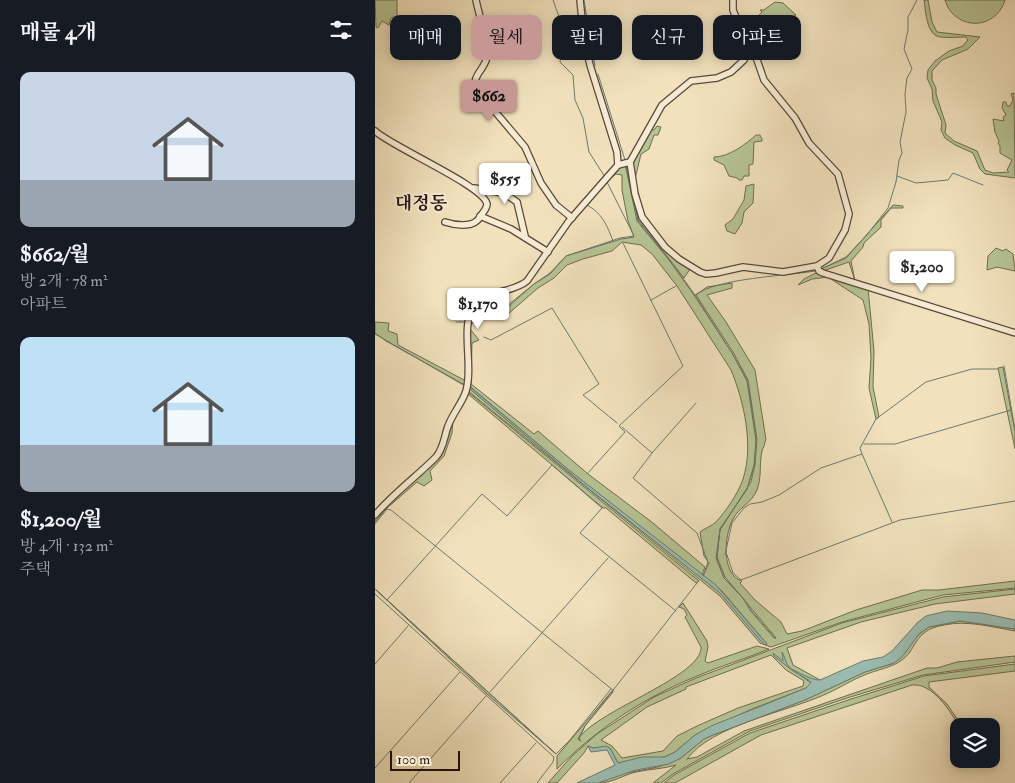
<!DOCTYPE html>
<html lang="ko">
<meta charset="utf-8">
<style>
:root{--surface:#171b24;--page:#242831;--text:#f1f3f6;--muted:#9ea1a6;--accent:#c59692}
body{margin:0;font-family:"IM FELL Double Pica","Noto Serif KR",serif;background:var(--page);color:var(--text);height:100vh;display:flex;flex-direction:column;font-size:19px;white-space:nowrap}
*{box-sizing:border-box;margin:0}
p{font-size:16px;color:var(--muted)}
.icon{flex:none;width:28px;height:28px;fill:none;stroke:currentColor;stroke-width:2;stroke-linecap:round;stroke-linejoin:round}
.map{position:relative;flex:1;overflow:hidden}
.sheet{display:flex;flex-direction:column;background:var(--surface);width:375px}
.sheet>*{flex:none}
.hud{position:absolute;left:15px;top:15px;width:475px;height:45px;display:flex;gap:10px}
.fabs{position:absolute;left:575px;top:718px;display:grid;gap:10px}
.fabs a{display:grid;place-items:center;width:50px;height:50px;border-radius:10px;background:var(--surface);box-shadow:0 2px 12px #0003;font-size:25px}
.scale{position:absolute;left:15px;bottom:12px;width:70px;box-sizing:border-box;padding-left:5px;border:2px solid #29150d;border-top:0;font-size:14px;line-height:18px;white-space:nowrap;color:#29150d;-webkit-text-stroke:4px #f6ecd4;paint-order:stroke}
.price{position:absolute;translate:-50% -42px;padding:0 11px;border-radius:5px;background:#fff;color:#222;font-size:16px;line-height:32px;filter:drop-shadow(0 1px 2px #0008)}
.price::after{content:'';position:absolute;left:50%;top:30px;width:15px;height:11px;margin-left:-8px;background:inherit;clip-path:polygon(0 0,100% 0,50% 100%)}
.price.current{background:var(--accent);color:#111}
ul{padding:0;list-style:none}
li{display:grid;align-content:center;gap:10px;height:265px;padding:0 20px}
li span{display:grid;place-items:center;height:155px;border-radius:10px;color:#555}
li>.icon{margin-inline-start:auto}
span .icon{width:90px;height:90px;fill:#fffc;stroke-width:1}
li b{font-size:21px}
h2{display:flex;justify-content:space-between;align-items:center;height:60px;padding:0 20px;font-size:21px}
.chip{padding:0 18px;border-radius:10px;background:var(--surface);box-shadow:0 2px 12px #0003;font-size:18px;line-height:45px}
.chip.current{background:var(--accent);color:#111}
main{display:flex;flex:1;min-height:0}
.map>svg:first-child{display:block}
.green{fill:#b6c494;stroke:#706c50;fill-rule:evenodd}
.water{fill:#9bbdb2;stroke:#6d7a70}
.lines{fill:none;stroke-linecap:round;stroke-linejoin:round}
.stream{stroke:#6d7a70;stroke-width:1}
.minor-casing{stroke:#5b4839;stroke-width:8}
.minor{stroke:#f6ecd4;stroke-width:5.5}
.labels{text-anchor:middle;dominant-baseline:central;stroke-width:4;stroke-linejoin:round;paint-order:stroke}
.quarter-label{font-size:18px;font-weight:bold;fill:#29150d;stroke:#f6ecd4}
</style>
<main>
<section class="sheet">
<h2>매물 4개<svg class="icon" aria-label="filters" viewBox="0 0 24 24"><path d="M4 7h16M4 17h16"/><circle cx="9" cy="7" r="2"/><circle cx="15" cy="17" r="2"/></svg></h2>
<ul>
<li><span style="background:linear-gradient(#c9d6e8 70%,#9aa5b1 0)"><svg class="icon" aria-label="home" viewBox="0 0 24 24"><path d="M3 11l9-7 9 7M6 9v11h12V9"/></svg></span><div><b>$662/월</b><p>방 2개 · 78 m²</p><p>아파트</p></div></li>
<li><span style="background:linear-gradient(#bfe0f5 70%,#9aa5b1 0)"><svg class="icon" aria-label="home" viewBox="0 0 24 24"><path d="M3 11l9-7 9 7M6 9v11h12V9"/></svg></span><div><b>$1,200/월</b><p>방 4개 · 132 m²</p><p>주택</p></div></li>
</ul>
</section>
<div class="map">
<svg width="640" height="783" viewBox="0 0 640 783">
<rect width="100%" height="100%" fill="#f1e2bd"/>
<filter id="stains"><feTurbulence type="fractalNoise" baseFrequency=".004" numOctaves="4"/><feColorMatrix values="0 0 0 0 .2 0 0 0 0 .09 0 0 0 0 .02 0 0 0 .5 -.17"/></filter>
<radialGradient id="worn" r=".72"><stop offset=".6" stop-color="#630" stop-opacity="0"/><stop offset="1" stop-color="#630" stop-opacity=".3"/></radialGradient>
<g class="green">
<polygon points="0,0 22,0 22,16 16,18 14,25 7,21 3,28 1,27"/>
<path d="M549,0H553L557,22L562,32L605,37L593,49L567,60L557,71V80L561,88V94L571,125L570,133L579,141L602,151L610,170L618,173L634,172L632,170L637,160L625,153V146L623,143L624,141L620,132L618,119L629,121L628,117L631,115L627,108L628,102H631L632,106H635L638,100L636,94L639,93L640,178L610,174L605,169L598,153L580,145L570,138L566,130L567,122L558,101L557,89L552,78L553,70L560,61L574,51L588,46L593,40L591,37C583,37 574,38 566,37C551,36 551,11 549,0Z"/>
<path d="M570,0H630C620,32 579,30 570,0Z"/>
<polygon points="400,2 408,3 421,15 415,20 407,19 398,23 386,19 384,15 387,12 385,10 389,10"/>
<polygon points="282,126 286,127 283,135 279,135 274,149 266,154 259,183 255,162 275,129 279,130"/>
<path d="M381,135H385L387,139V141L379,142L378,164L374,165V176H369L367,180H364L362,178L354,176L349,165L339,160V157C354,157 371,144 381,135Z"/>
<path d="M250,164L262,221L294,260L319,295L357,353L372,381L381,440L379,465L372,489L345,529L341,558L349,578L368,598L375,610L399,638H401L397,633L350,577L342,557L345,530L376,482L380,464L382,440L373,380L358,352L321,295L332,287L357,283V288L332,295L351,322L380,370L391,440L390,441C390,446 388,447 387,451C384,464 387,477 382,490C376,504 364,507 358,519C349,535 346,575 367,581L365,583L380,600L406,622L412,634L427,631L481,610L547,590H564L640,581V588L568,595L549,600L467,622L396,647L385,643L345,596L93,391V322L134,306L159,284L175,274L191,256L246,239L259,237L253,221L247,190V175L241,174L232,181L244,167ZM247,242L266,245L277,254L302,286L356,370C369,401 379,446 368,479C363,494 351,511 341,522C337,526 330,528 325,532L329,556L334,563L328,576L347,591L392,644L390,645L346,593L214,489L95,389L96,387L98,389L195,471L327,575L330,567L278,523L213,474L163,431L159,434L96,384L97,343L104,340L95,329V324L131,313L133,314L163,288L179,278L192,265L208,259L237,251Z"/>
<polygon points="252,165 271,225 315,269 309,278 263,220"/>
<polygon points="379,184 378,203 369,212 367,223 360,234 352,231 350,225 358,219 369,200 371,186"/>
<polygon points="518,205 528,206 528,208 516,208 506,220 506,227 489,243 488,247 476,261 480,281 474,262 448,271 446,269 471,258"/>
<polygon points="621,248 628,251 631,249 638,254 640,271 622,267 612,270 613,256"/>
<polygon points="443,272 493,288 499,351 498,387 504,417 501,419 494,388 496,358 494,324 488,300 453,277 437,279 423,285 429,279"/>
<polygon points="0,322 14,323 13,331 22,334 23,345 91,381 90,385 11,341 0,333"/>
<polygon points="628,367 640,432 640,449 623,368"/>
<polygon points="93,392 324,581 323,582 321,583 231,508 228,508 93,394 78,420 77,433 69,456 55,471 57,480 49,486 42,482 12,508 0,522 0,518 63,457 73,429"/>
<polygon points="0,589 181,754 112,694"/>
<path d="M640,589V594L560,604L486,622L412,648L418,665L445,680L439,681L418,670L436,683L431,688L377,709L320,735L300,752L290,757L243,763L235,748H218L213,746L209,753L182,783H173L197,756L222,734L279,697L321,678L467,623L568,597ZM396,655L411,670L429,681L428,686L363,708L322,726L302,736L288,751L247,758L237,746L226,740L272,707L311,689V687Z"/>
<path d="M308,603L332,641L333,647L330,661L333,663L382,646L394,649C370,659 345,666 322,676C268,698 223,728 182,769V756L237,691L238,692L210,726L203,739L205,741L204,738C223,710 328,676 326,647L310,617L312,615L309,609L304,607Z"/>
<path d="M585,621L640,629V631C617,627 592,620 569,625C536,631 544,650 524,662C514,668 502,670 492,674C478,679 465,688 451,694C412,712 337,725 312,759L322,757L369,731L552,668H562L582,662L640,656V662L548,675L472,698L375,731L298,774L286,783H278L301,765C288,769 275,769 261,772C248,775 238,783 223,783L246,774L283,767L306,758L329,739L338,735L430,700L490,672L519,663L544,634L554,627Z"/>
<path d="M640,664V671L554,682V687L572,704L587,726H584C575,711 558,683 537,685L386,735L300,783H289L299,775L375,733L473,700L549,676Z"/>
</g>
<g class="water">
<polygon points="95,387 195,471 341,585 392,644 390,645 385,640 345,593 214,489 95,389"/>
<path d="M572,611L607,613L640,620V629L585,621L554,627L544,634L527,657L519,663L490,672L430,700L338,735L329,739L306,758L294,764L261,770L223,783H202L240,765L232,750L216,752L213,746L218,748L231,746L235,748L243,763L267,757H290L300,752L320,735L336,726L431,688L436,683L435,681L418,671L399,656L398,653L408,661L407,652C410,657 410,662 414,667C419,671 439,681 445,680L488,661L508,657L517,651L543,622L551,616Z"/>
</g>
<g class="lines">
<g class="stream">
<path d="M178,0L190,33C186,42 187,52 185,62L198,75L200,100L208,118L214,152L230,177"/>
<polyline points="209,0 220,66"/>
<polyline points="223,74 250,160"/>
<polyline points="251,166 263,221 295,260 320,295 357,353 373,381 381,440 380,465 372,489 345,529 342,558 349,578 368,598 376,610 400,638"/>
<polyline points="522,176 541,183 573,180 578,173 608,185"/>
<path d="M212,205C227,213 232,225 238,241"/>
<polyline points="446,269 471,257 491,236 513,208 521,182 524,160 527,153 525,142 531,112 530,94 532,78 537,69 529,49 533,30 533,17 542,0"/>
<path d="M320,295C343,278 410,276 440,271"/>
<polyline points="276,300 301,286"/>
<polyline points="96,320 133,305 159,284 175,273 191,256 245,238 259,236 232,182"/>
<polyline points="81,322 90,322"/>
<polyline points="0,334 90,386"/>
<polyline points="109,337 116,340 177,308 224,384 208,395 242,423"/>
<polyline points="629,366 640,429"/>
<polyline points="247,427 277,453 258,478 322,533 333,562 328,576"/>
<polyline points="489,444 520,444 636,410"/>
<polyline points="277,453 321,403"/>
<polyline points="487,454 485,448 501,419 551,382 597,369 623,369"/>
<polyline points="212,474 250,432 244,426 308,366 248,243"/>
<polyline points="0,524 12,509 16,510 239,691"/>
<polyline points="350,555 357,523 369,508 375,504 387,502 404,495 446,468 487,454 517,522"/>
<polyline points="352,555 358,573 366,580 525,520 640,501"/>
<polyline points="0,589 181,754 194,741 236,689"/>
<polyline points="0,594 179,757 178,762 162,783"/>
<polyline points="12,600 107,494 132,516 177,465 227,508 205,533 301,611"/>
<polyline points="0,664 33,626"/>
<polyline points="115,692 233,558"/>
<polyline points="206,741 204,739 210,726 322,583"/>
<polyline points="0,768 85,672"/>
<polyline points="34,783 111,696"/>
<polyline points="125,783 161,743"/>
</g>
<defs>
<g id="minor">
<path d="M101,0C104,16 113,40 112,56C111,69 96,75 101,89L150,147L166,183L181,205L197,218"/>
<path d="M0,131C17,147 109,186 112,204C112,208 109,211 107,214C104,219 102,222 96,224C87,226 79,225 70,222"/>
<polyline points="255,162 260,194 267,217 290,247 304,259 325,272 331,274 341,273 368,267 408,272 442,266 454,258 470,230 474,214 463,174 434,143 420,118 389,80 381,57 370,40 358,10 358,0"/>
<polyline points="243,165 255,162 287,105 316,81 342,78 356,72 369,60 374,46"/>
<polyline points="99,188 129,193 142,202 150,236"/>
<polyline points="105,216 136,229 173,252"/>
<polyline points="442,266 444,271 448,273 640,333"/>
<path d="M0,515C18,494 41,477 61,457C68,449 69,439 72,429C76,415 87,404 91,391C99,365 84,324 100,305C112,290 138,293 152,281L194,221L243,165L242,152L215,65L209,39L205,0"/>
</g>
</defs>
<use href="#minor" class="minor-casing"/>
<use href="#minor" class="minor"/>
</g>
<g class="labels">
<g class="quarter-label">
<text x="46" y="203">대정동</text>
</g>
</g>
<rect width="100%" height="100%" filter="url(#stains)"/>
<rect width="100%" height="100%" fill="url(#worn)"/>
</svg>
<div class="fabs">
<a><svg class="icon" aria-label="layers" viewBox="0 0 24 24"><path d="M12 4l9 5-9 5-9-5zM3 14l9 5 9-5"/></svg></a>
</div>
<div class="scale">100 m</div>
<b class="price current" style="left:114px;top:122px">$662</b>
<b class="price" style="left:130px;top:205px">$555</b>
<b class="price" style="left:547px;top:293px">$1,200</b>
<b class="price" style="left:103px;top:330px">$1,170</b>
<div class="hud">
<a class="chip">매매</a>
<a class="chip current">월세</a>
<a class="chip">필터</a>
<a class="chip">신규</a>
<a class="chip">아파트</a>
</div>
</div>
</main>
